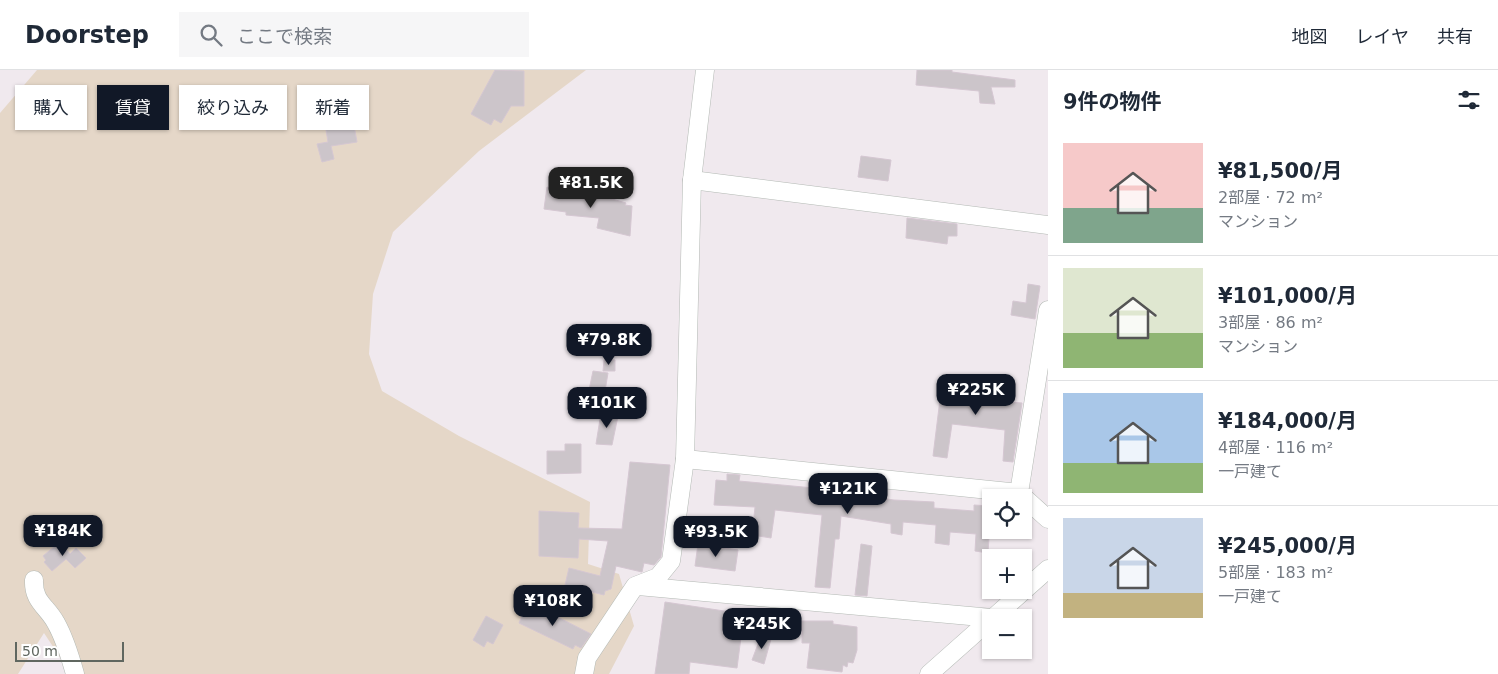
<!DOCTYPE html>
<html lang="ja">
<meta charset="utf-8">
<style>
:root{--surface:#fff;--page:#f6f6f7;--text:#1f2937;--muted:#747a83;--line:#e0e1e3;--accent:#111827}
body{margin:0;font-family:"DejaVu Sans","Noto Sans JP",sans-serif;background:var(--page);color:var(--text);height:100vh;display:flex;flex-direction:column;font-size:19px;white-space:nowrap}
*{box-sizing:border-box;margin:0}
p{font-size:16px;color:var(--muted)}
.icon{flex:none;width:28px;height:28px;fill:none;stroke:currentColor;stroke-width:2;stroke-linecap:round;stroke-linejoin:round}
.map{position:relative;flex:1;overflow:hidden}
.details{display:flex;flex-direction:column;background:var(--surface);width:450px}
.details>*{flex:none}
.guide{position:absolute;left:15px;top:15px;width:475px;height:45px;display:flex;gap:10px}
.tools{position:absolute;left:982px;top:419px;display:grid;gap:10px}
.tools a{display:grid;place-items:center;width:50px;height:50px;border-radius:0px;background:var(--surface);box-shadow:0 1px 4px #0004;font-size:25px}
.scale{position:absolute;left:15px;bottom:12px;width:109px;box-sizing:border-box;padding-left:5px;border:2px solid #606760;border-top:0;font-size:14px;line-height:18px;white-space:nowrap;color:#606760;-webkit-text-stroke:4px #fff;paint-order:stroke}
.price{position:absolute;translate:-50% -42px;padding:0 11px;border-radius:10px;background:var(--accent);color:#fff;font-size:16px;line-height:32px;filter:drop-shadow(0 1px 2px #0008)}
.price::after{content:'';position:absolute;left:50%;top:30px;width:15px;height:11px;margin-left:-8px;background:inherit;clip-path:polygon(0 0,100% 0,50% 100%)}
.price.active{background:#222;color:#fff}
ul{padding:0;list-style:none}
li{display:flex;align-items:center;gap:15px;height:125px;padding:0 15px}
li+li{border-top:1px solid var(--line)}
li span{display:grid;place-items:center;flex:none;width:140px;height:100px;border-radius:0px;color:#555}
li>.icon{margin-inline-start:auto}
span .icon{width:60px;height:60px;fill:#fffc;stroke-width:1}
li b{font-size:21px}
h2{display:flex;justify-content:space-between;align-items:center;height:60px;padding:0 15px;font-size:21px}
.chip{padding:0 18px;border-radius:0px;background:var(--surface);box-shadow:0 1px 4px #0004;font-size:18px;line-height:45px}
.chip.active{background:var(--accent);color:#fff}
header{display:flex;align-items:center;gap:30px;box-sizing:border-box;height:70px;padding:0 25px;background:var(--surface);border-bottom:1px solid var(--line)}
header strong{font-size:24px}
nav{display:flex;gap:28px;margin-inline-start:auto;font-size:18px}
.search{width:350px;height:45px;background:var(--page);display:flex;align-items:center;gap:12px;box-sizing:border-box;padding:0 18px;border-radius:0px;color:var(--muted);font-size:19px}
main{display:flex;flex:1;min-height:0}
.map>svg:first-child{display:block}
.green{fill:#e5d7c8}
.building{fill:#ccc5ca;stroke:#d5c7d2}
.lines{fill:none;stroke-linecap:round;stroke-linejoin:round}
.minor-casing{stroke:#b3b9b4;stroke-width:19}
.minor{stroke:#fff;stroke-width:18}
</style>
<header>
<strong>Doorstep</strong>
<div class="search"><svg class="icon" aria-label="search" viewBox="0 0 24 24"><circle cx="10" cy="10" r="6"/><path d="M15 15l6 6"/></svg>ここで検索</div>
<nav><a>地図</a><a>レイヤ</a><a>共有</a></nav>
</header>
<main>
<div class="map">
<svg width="1048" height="604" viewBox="0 0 1048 604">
<rect width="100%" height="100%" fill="#f0e9ee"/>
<polygon class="green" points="37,0 586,0 479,81 393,162 373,224 369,284 382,321 459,366 590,432 588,494 619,504 634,556 609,604 71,604 44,563 18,604 0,604 0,43"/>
<g class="building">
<polygon points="495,0 524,1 524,36 511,36 501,53 494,49 491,55 471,44"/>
<polygon points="917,0 952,0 952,2 1015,10 1015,17 991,17 995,34 980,33 979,21 916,15"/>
<polygon points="333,26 335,50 322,51 321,27"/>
<polygon points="353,50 357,72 331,76 334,89 322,92 317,74 328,72 325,54"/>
<polygon points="861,86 891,90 888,111 858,107"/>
<polygon points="551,113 567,116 566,125 612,129 626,133 625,135 632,136 630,166 597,158 599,148 566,145 566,142 544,139 547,117 550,118"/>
<polygon points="907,148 957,154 957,166 948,166 947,174 906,168"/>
<polygon points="1028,214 1040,216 1035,249 1011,245 1013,231 1026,233"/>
<polygon points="604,290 615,290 615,301 603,301"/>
<polygon points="593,301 608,303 604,327 588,325"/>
<polygon points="942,313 1000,322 999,331 1022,333 1013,392 1003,391 1005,360 952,354 947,388 933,386"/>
<polygon points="601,343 618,346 612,375 596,374"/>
<polygon points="565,374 581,374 581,403 547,404 547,381 565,381"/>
<polygon points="630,392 670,395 661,487 654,495 644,493 642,502 616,496 611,519 605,521 604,525 565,515 569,498 600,506 608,471 579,469 578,488 539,486 539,441 579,443 578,458 622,459"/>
<polygon points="727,404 740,405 739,411 814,418 894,430 934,432 934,438 974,441 974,435 991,436 991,468 989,467 988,483 975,481 976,464 950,462 949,475 935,473 936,455 903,452 902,465 891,463 891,454 841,446 839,469 835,469 830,518 815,517 822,445 775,440 771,468 752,465 755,437 714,435 716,410 727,411"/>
<polygon points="60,472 70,484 76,478 86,488 75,498 66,489 52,501 44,492 46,490 43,486"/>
<polygon points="698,474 738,480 735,501 695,496"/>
<polygon points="861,474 872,476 867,526 855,525"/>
<polygon points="528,532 591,564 581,578 575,575 573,579 519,553"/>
<polygon points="665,532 744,544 737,598 690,592 689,604 655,604"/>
<polygon points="486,546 503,555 493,574 487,571 484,577 473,570"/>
<polygon points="802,551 833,551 833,554 857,557 857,580 853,593 848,592 847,597 843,595 842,602 807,598 810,573 802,573"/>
<polygon points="761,566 771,569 764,594 752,590"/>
</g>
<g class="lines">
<defs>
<g id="minor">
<polyline points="692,110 1048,155"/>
<polyline points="685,389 1019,423 1048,449"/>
<polyline points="1019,423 1048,240"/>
<path d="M34,510C33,532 47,536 56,553C65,569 70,586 75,604"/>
<polyline points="638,516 992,548"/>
<polyline points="993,548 1048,499"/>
<polyline points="584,604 587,588 635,516 658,507 671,491 685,389 692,110 705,0"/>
<polyline points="929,604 991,549"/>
</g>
</defs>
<use href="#minor" class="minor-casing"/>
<use href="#minor" class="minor"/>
</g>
</svg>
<div class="tools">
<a><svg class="icon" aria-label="locate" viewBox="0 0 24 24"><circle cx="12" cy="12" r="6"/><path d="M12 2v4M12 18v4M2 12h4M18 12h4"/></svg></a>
<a>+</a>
<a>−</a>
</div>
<div class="scale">50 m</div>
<b class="price active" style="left:591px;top:139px">¥81.5K</b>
<b class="price" style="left:609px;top:296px">¥79.8K</b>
<b class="price" style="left:976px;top:346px">¥225K</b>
<b class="price" style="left:607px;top:359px">¥101K</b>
<b class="price" style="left:848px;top:445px">¥121K</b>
<b class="price" style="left:63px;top:487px">¥184K</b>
<b class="price" style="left:716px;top:488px">¥93.5K</b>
<b class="price" style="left:553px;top:557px">¥108K</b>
<b class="price" style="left:762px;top:580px">¥245K</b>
<div class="guide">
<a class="chip">購入</a>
<a class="chip active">賃貸</a>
<a class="chip">絞り込み</a>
<a class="chip">新着</a>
</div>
</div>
<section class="details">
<h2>9件の物件<svg class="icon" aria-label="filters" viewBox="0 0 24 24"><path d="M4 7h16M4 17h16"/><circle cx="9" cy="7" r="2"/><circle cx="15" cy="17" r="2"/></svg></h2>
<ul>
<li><span style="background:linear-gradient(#f6c9c9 65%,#7fa58c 0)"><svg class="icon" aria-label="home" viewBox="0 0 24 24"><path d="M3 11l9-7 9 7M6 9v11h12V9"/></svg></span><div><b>¥81,500/月</b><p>2部屋 · 72 m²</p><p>マンション</p></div></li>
<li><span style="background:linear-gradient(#dfe7d0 65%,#8fb573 0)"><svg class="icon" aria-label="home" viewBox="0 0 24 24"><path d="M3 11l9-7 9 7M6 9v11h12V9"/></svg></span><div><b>¥101,000/月</b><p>3部屋 · 86 m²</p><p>マンション</p></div></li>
<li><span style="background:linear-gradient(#a9c7e8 70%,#8fb573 0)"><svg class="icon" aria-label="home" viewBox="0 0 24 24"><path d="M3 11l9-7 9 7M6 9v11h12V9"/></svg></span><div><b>¥184,000/月</b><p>4部屋 · 116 m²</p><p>一戸建て</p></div></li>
<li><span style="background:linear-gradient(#c9d6e8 75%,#c2b280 0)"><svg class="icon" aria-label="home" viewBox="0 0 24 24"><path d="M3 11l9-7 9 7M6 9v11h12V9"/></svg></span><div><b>¥245,000/月</b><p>5部屋 · 183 m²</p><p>一戸建て</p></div></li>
</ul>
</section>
</main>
